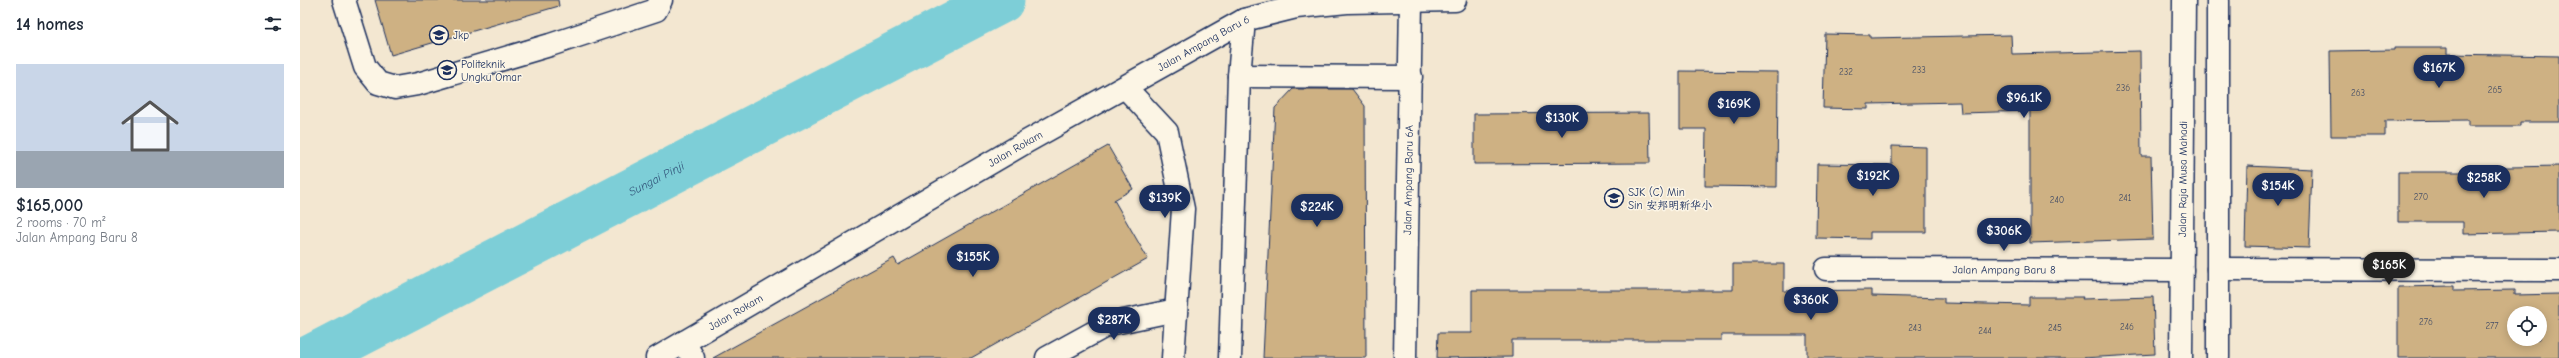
<!DOCTYPE html>
<meta charset="utf-8">
<style>
:root{--surface:#fff;--page:#f2f2f3;--text:#1f2937;--muted:#747a83;--accent:#1b2f5e}
body{margin:0;font-family:"Comic Neue","LXGW WenKai TC",sans-serif;background:var(--page);color:var(--text);height:100vh;display:flex;flex-direction:column;font-size:15px;white-space:nowrap}
*{box-sizing:border-box;margin:0}
p{font-size:13px;color:var(--muted)}
.icon{flex:none;width:22px;height:22px;fill:none;stroke:currentColor;stroke-width:2;stroke-linecap:round;stroke-linejoin:round}
.map{position:relative;flex:1;overflow:hidden}
.panel{display:flex;flex-direction:column;background:var(--surface);width:300px}
.panel>*{flex:none}
.controls{position:absolute;left:2207px;top:306px;display:grid;gap:8px}
.controls a{display:grid;place-items:center;width:40px;height:40px;border-radius:50%;background:var(--surface);box-shadow:0 2px 10px #0003;font-size:20px}
.price{position:absolute;translate:-50% -34px;padding:0 9px;border-radius:14px;background:var(--accent);color:#fff;font-size:13px;line-height:26px;filter:drop-shadow(0 1px 2px #0008)}
.price::after{content:'';position:absolute;left:50%;top:24px;width:12px;height:9px;margin-left:-6px;background:inherit;clip-path:polygon(0 0,100% 0,50% 100%)}
.price.selected{background:#222;color:#fff}
ul{padding:0;list-style:none}
li{display:grid;align-content:center;gap:8px;height:212px;padding:0 16px}
li span{display:grid;place-items:center;height:124px;border-radius:0px;color:#555}
li>.icon{margin-inline-start:auto}
span .icon{width:72px;height:72px;fill:#fffc;stroke-width:1}
li b{font-size:17px}
h2{display:flex;justify-content:space-between;align-items:center;height:48px;padding:0 16px;font-size:17px}
main{display:flex;flex:1;min-height:0}
.map>svg:first-child{display:block}
.lines{fill:none;stroke-linecap:round;stroke-linejoin:round}
.river{stroke:#7dced7;stroke-width:47}
.building{fill:#ceb183;stroke:#1b2f5e;fill-rule:evenodd}
.minor-casing{stroke:#1b2f5e;stroke-width:25}
.major-casing{stroke:#1b2f5e;stroke-width:25}
.minor{stroke:#fcf5e5;stroke-width:22}
.major{stroke:#fcf5e5;stroke-width:22}
.labels{text-anchor:middle;dominant-baseline:central;stroke-width:3;stroke-linejoin:round;paint-order:stroke}
.number-label{font-size:9px;fill:#485067}
.poi-label{font-size:11px;fill:#1b2f5e;stroke:#fcf5e5;text-anchor:start}
.street-label{font-size:11px;fill:#1b2f5e;stroke:#fcf5e5}
.water-label{font-size:12px;font-style:italic;fill:#34577c;stroke:#fcf5e5}
</style>
<main>
<section class="panel">
<h2>14 homes<svg class="icon" aria-label="filters" viewBox="0 0 24 24"><path d="M4 7h16M4 17h16"/><circle cx="9" cy="7" r="2"/><circle cx="15" cy="17" r="2"/></svg></h2>
<ul>
<li><span style="background:linear-gradient(#c9d6e8 70%,#9aa5b1 0)"><svg class="icon" aria-label="home" viewBox="0 0 24 24"><path d="M3 11l9-7 9 7M6 9v11h12V9"/></svg></span><div><b>$165,000</b><p>2 rooms · 70 m²</p><p>Jalan Ampang Baru 8</p></div></li>
</ul>
</section>
<div class="map">
<svg width="2259" height="358" viewBox="0 0 2259 358">
<rect width="100%" height="100%" fill="#f3e7d1"/>
<filter id="ink" filterUnits="userSpaceOnUse"><feTurbulence type="fractalNoise" baseFrequency=".025" numOctaves="2"/><feDisplacementMap in="SourceGraphic" scale="8" xChannelSelector="R" yChannelSelector="G"/><feConvolveMatrix kernelMatrix="1 2 1 2 8 2 1 2 1" color-interpolation-filters="sRGB"/></filter>
<g filter="url(#ink)">
<g class="lines">
<path class="river" id="s1" d="M11,358L701,0"/>
</g>
<g class="building">
<polygon points="75,0 258,0 259,6 91,55"/>
<polygon points="1525,34 1570,35 1570,38 1711,35 1712,54 1840,51 1841,156 1851,156 1853,239 1730,243 1730,111 1661,113 1660,102 1568,104 1568,109 1523,108"/>
<polygon points="2094,48 2147,48 2147,54 2259,56 2259,122 2220,122 2220,126 2168,126 2168,120 2085,121 2085,136 2031,136 2030,51 2094,50"/>
<polygon points="1380,71 1478,72 1477,187 1405,186 1406,129 1380,129"/>
<polygon points="993,89 1052,89 1065,106 1066,358 963,358 975,108"/>
<polygon points="1349,113 1350,163 1174,164 1174,114"/>
<polygon points="808,146 833,189 814,200 848,259 671,358 413,358 594,258 598,265"/>
<polygon points="1592,146 1626,147 1626,232 1570,232 1570,239 1516,238 1517,164 1592,165"/>
<polygon points="1947,166 2012,169 2009,248 1945,246"/>
<polygon points="2259,166 2259,232 2163,234 2163,222 2098,222 2098,172 2162,172 2162,168"/>
<polygon points="1433,264 1484,264 1484,291 1572,290 1572,296 1644,298 1644,303 1729,305 1729,297 1783,297 1782,299 1853,297 1855,354 1782,358 1507,358 1507,335 1421,335 1421,340 1212,340 1212,357 1137,358 1138,333 1172,333 1172,290 1433,290"/>
<path d="M2154,286V291L2215,290V295L2259,294V358H2098V287ZM2214,313H2240V339H2214Z"/>
</g>
<g class="lines">
<defs>
<g id="minor">
<polyline points="44,0 65,67 78,83 95,88 118,84 250,45 356,10 361,0"/>
<polyline points="939,76 1111,77"/>
<polyline points="825,87 867,132 883,209 873,358"/>
<path id="s2" d="M1526,269L1882,270"/>
<polyline points="1918,269 2259,270"/>
<polyline points="384,342 393,358"/>
<polyline points="747,358 809,324 876,310"/>
<polyline points="930,358 939,76 944,20"/>
<path id="s3" d="M1105,358L1111,2"/>
</g>
<g id="major">
<path id="s4" d="M357,358L726,142L944,20L996,7L1047,2L1155,0"/>
<path id="s5" d="M1881,358L1884,0"/>
<polyline points="1918,358 1918,0"/>
</g>
</defs>
<use href="#minor" class="minor-casing"/>
<use href="#major" class="major-casing"/>
<use href="#minor" class="minor"/>
<use href="#major" class="major"/>
</g>
</g>
<defs>
<symbol id="university-ring" viewBox="-11 -11 22 22"><circle r="9.5" fill="#fcf5e5" stroke="#1b2f5e" stroke-width="1.5"/><path d="M0-5L7-2L0 1L-7-2ZM-4 1L0 2.5L4 1V4Q0 6-4 4Z" fill="#1b2f5e"/></symbol>
<symbol id="school-ring" viewBox="-11 -11 22 22"><circle r="9.5" fill="#fcf5e5" stroke="#1b2f5e" stroke-width="1.5"/><path d="M0-5L7-2L0 1L-7-2ZM-4 1L0 2.5L4 1V4Q0 6-4 4Z" fill="#1b2f5e"/></symbol>
</defs>
<g fill-rule="evenodd">
<use href="#university-ring" x="128" y="24" width="22" height="22"/>
<use href="#university-ring" x="136" y="59" width="22" height="22"/>
<use href="#school-ring" x="1303" y="187" width="22" height="22"/>
</g>
<g class="labels">
<g class="number-label">
<text x="1619" y="70">233</text>
<text x="1546" y="72">232</text>
<text x="1823" y="88">236</text>
<text x="2195" y="90">265</text>
<text x="2058" y="93">263</text>
<text x="2121" y="197">270</text>
<text x="1825" y="198">241</text>
<text x="1757" y="200">240</text>
<text x="2126" y="322">276</text>
<text x="2192" y="326">277</text>
<text x="1827" y="327">246</text>
<text x="1615" y="328">243</text>
<text x="1755" y="328">245</text>
<text x="1685" y="331">244</text>
</g>
<g class="poi-label">
<text x="153" y="35">Jkp</text>
<text x="161" y="64">Politeknik<tspan x="161" dy="13">Ungku Omar</tspan></text>
<text x="1328" y="192">SJK (C) Min<tspan x="1328" dy="13">Sin 安邦明新华小</tspan></text>
</g>
<g class="street-label">
<text stroke="none"><textPath href="#s4" startOffset="631">Jalan Ampang Baru 6</textPath></text>
<text stroke="none"><textPath href="#s4" startOffset="415">Jalan Rokam</textPath></text>
<text stroke="none"><textPath href="#s5" startOffset="179">Jalan Raja Musa Mahadi</textPath></text>
<text stroke="none"><textPath href="#s3" startOffset="178">Jalan Ampang Baru 6A</textPath></text>
<text stroke="none"><textPath href="#s2" startOffset="178">Jalan Ampang Baru 8</textPath></text>
<text stroke="none"><textPath href="#s4" startOffset="91">Jalan Rokam</textPath></text>
</g>
<g class="water-label">
<text stroke="none"><textPath href="#s1" startOffset="389">Sungai Pinji</textPath></text>
</g>
</g>
</svg>
<div class="controls">
<a><svg class="icon" aria-label="locate" viewBox="0 0 24 24"><circle cx="12" cy="12" r="6"/><path d="M12 2v4M12 18v4M2 12h4M18 12h4"/></svg></a>
</div>
<b class="price" style="left:2139px;top:89px">$167K</b>
<b class="price" style="left:1724px;top:119px">$96.1K</b>
<b class="price" style="left:1434px;top:125px">$169K</b>
<b class="price" style="left:1262px;top:139px">$130K</b>
<b class="price" style="left:1573px;top:197px">$192K</b>
<b class="price" style="left:2184px;top:199px">$258K</b>
<b class="price" style="left:1978px;top:207px">$154K</b>
<b class="price" style="left:865px;top:219px">$139K</b>
<b class="price" style="left:1017px;top:228px">$224K</b>
<b class="price" style="left:1704px;top:252px">$306K</b>
<b class="price" style="left:673px;top:278px">$155K</b>
<b class="price selected" style="left:2089px;top:286px">$165K</b>
<b class="price" style="left:1511px;top:321px">$360K</b>
<b class="price" style="left:814px;top:341px">$287K</b>
</div>
</main>
